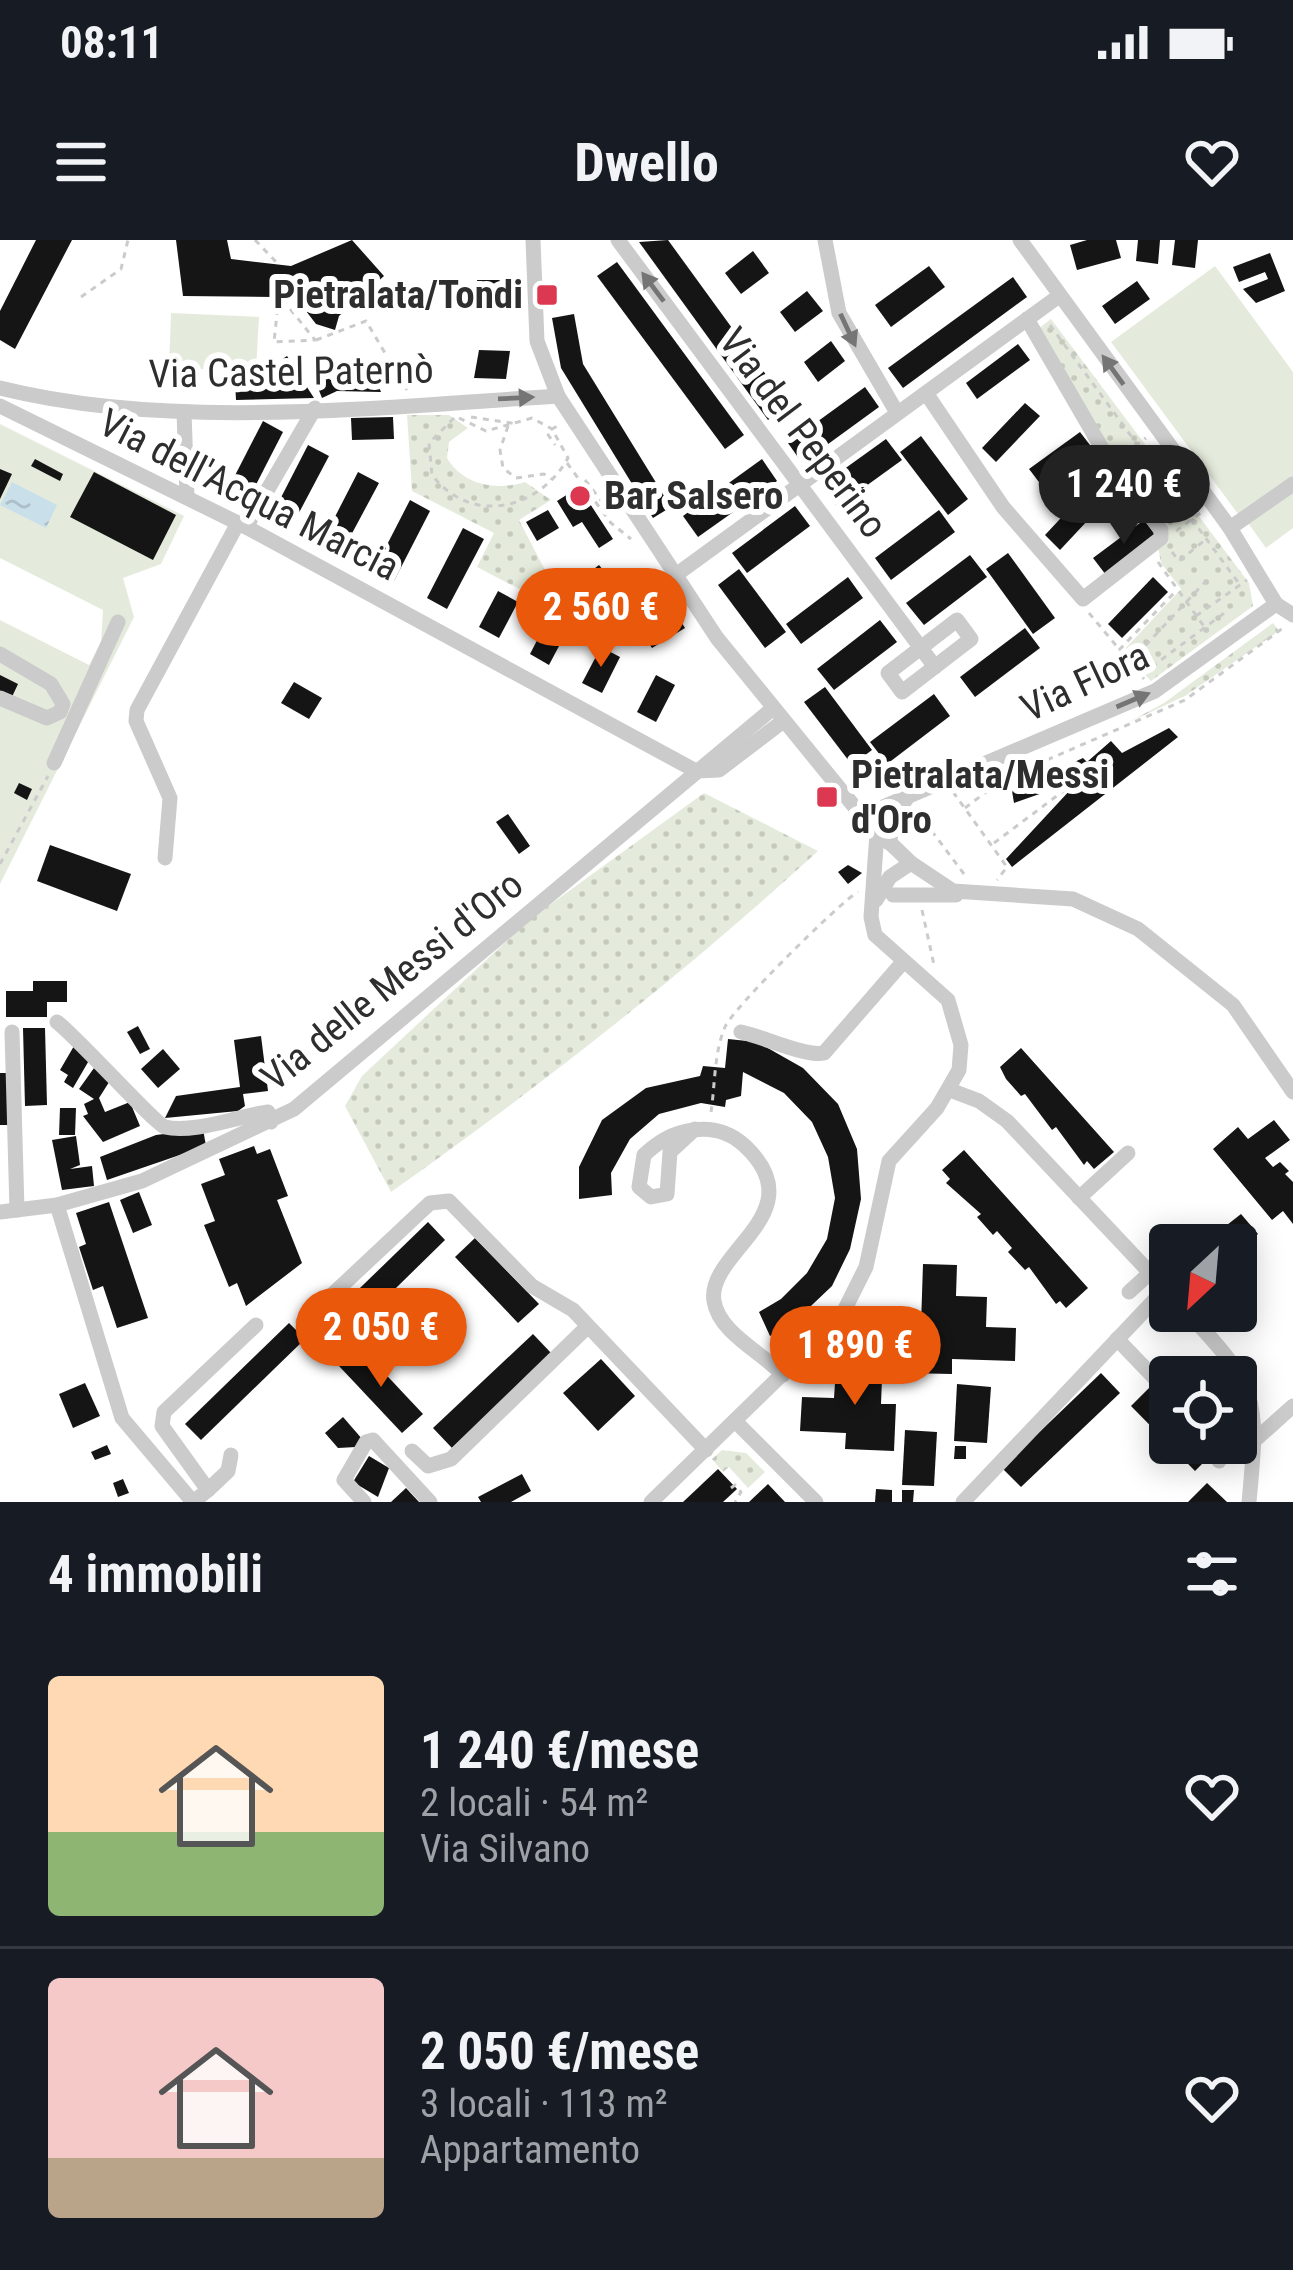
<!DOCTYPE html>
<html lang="it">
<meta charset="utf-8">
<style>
:root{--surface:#171b24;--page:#242831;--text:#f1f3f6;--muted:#9ea1a6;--line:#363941;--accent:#ea580c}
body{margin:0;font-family:"Roboto Condensed",sans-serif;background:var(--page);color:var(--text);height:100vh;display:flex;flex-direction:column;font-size:45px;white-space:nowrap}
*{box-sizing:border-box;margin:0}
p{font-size:39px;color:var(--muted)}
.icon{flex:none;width:66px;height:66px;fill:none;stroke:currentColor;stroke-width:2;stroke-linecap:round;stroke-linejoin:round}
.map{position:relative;height:1262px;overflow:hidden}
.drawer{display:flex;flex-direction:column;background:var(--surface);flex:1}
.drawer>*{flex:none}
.needle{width:78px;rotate:206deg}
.tools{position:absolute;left:1149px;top:984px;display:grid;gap:24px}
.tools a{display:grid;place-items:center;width:108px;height:108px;border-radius:12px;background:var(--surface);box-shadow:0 6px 30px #0003;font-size:60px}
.price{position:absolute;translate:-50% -102px;padding:0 27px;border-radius:42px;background:var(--accent);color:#fff;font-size:39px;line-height:78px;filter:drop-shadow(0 3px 6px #0008)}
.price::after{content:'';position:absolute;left:50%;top:72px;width:36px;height:27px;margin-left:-18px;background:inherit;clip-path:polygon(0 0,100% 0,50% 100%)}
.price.active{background:#222;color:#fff}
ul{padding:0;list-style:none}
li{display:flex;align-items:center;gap:36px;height:300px;padding:0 48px}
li+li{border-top:3px solid var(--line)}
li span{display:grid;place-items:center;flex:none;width:336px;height:240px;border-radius:12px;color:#555}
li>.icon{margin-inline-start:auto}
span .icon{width:144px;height:144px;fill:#fffc;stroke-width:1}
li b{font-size:51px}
h2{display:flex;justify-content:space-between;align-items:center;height:144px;padding:0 48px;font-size:51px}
.status{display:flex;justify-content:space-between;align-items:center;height:84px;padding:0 60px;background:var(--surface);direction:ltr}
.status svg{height:33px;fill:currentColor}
header{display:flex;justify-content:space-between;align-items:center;height:156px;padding:0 48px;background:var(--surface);font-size:54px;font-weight:700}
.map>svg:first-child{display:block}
.green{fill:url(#green-dots)}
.pitch{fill:#e5ebdc}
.water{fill:url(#water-ripples)}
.building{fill:#151515}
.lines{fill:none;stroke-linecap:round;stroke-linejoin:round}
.path{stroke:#cbcbcb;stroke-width:3;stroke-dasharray:6 6;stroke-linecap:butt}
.minor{stroke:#cbcbcb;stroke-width:15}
.oneway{fill:#757575}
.poi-dot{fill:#dd3852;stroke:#fff;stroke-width:4.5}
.labels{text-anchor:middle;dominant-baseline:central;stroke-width:12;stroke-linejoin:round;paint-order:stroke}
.poi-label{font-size:39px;font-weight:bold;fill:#2e2e2e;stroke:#fff;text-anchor:start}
.street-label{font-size:39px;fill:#2e2e2e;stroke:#fff}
</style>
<div class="status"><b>08:11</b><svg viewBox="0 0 49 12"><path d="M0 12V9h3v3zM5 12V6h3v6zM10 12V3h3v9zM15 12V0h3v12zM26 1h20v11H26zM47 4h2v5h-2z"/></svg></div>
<header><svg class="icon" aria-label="menu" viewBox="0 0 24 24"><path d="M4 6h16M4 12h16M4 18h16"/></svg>Dwello<svg class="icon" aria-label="heart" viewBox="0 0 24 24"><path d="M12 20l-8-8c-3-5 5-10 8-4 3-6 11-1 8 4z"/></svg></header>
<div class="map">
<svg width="1293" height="1262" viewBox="0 0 1293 1262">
<defs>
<pattern id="green-dots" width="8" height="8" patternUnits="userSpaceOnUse" patternTransform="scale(3)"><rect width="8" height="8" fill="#e5ebdc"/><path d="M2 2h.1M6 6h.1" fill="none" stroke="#c5cabd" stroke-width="1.8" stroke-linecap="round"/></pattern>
<pattern id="water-ripples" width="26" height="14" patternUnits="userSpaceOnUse" patternTransform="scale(3)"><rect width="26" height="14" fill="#c9e0ea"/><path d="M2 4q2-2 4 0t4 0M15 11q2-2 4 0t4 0" fill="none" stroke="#adc0c9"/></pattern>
</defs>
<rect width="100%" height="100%" fill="#fff"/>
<g class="green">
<polygon points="1051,79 1249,343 1253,366 1151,441 1123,411 1181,349 1161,323 1158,307 1169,291 1113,217 1038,89"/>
<path d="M407,175H449L468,188L449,202L447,218C463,245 496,251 525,242L551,260L519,280L545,330L529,354L477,327L494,293L412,251Z"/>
<polygon points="1273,383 1279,391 1185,456 1127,483 1164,463"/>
<path d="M704,553L818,611C683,735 540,846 391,952L345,866L362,836L529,680Z"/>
<polygon points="722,1210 746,1213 765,1232 748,1248 729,1227 723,1232 712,1219"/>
</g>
<g class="pitch">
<polygon points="1215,26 1293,132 1293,240 1241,278 1111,102"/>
<polygon points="171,73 259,77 256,131 169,128"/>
<polygon points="0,184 184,276 161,324 123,338 134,377 0,644 0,380 89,425 101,402 103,370 0,318"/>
<polygon points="1293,250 1293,288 1266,308 1248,283"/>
</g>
<polygon class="water" points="12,242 57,265 46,288 0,265"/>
<g class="building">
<polygon points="36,0 72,0 15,109 0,100 0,71"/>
<polygon points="176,0 227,0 231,19 291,26 352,0 384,36 339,76 335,90 316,84 286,45 275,44 274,57 183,56"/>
<polygon points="668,0 788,165 768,180 639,2"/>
<polygon points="1087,0 1116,0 1121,18 1077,30 1070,5"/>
<polygon points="1138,0 1160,0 1158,24 1136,21"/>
<polygon points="1175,0 1198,0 1195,28 1172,25"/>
<polygon points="753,11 769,33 741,54 725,33"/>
<polygon points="1270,13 1285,51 1256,63 1243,49 1268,39 1265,32 1239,42 1233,27"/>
<polygon points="617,22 744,195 725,209 597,36"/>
<polygon points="929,26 945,47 891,87 875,65"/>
<polygon points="1013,37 1027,57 903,148 888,128"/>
<polygon points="477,40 508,40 508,67 482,68"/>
<polygon points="1137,41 1150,59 1115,84 1102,66"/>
<polygon points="807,51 823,71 795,92 780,72"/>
<polygon points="574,74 583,124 671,267 653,278 561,128 552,78"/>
<polygon points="831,101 845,121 818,142 804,122"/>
<polygon points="1018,104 1030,120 977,159 966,143"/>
<polygon points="479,110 510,111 506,139 474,138"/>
<polygon points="287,116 314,158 236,160 235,140 251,140"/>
<polygon points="369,123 381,152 337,151 322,158 314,138 327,133 330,140"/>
<polygon points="865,147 879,167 802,223 788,203"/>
<polygon points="1025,163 1040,176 996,222 982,208"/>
<polygon points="393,177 394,199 352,200 351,178"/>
<polygon points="263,181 283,192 247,262 227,251"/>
<polygon points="1080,192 1093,209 1042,246 1029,229"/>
<polygon points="921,196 968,259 948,275 900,212"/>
<polygon points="886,199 902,220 837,267 822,245"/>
<polygon points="308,205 329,216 292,286 272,275"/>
<polygon points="35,219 63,234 60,241 31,226"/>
<polygon points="762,219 777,241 698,297 683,276"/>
<polygon points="0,229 12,234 0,259"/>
<polygon points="94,232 176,275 153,320 70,277"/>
<polygon points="358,232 379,243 342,312 322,302"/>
<polygon points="579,247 613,299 599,308 582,282 573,287 557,261"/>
<polygon points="1089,248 1104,263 1060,310 1045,295"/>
<polygon points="410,260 430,271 394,341 374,330"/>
<polygon points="795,266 810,286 747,333 732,313"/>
<polygon points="548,270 559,288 537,301 526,282"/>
<polygon points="939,270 955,292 891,340 875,318"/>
<polygon points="1144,280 1156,296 1106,335 1093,318"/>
<polygon points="463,288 484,299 447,369 427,358"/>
<polygon points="1008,313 1055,378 1033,394 986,329"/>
<polygon points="970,315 987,337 924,385 906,363"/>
<polygon points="599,325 615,345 585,369 569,348"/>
<polygon points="739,329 786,392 765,408 718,345"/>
<polygon points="848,337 863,358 801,404 786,384"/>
<polygon points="1153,337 1168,352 1122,398 1108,384"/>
<polygon points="658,346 685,388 652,408 645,398 651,394 632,363"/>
<polygon points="498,351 518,362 499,398 479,387"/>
<polygon points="548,379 568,389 549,425 530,414"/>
<polygon points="880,380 897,402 834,450 817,429"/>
<polygon points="1025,388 1040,408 975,457 960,437"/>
<polygon points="601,407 620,417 602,453 582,443"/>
<polygon points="0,435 18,444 11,459 0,453"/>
<polygon points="656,435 675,445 656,482 637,472"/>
<polygon points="294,442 322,458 309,479 281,463"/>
<polygon points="825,447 872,510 852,525 804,462"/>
<polygon points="934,454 950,476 887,524 870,502"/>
<polygon points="1169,488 1178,497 1012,627 1006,619 1072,548 1068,544 1014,563 1012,551 1083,518 1087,522 1111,501 1122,513"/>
<polygon points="19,543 32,549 27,560 14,553"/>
<polygon points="508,574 530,606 519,614 496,582"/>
<polygon points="50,605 131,634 117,671 37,641"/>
<polygon points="848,625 862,633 848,644 838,632"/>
<polygon points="33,741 67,741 67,762 47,762 47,777 6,777 6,751 33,751"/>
<polygon points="138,786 150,809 140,814 127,792"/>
<polygon points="23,788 45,788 47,865 25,866"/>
<polygon points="261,796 268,851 243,854 245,866 238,871 165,878 176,856 240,847 234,800"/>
<polygon points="728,799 757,802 803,828 838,864 857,909 861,959 850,1009 832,1046 794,1082 770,1096 759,1072 781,1059 807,1033 827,999 835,958 828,917 812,882 784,853 743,832 741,856 726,860 725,867 701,863 659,874 630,899 611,933 612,955 579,959 579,927 602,880 646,848 700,836 703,826 725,828"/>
<polygon points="74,806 91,817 73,848 64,842 68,835 60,830"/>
<polygon points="1021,808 1114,912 1094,929 1087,921 1084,925 1056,887 1052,890 1025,854 1021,856 1006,839 1000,827"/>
<polygon points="163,809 180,829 158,848 141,829"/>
<polygon points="94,828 111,839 99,858 105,872 130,862 140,886 103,902 83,876 88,874 84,864 94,859 79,849"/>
<polygon points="0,833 7,833 9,885 0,885"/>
<polygon points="60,868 76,868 75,895 59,895"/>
<polygon points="1274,880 1290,900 1265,918 1273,927 1280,922 1289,931 1285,934 1293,942 1293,984 1283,971 1272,980 1213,909 1238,887 1248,899"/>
<polygon points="203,889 206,906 107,940 100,917 156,895"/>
<polygon points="76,896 80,925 70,929 92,926 94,946 62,950 52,900"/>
<polygon points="254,906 257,914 270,909 288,956 277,960 302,1023 246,1066 237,1043 229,1047 204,985 215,981 201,944 225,935 219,919"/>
<polygon points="964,910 1088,1048 1066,1068 1060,1061 1056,1064 1029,1027 1025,1030 1008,1012 1012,1008 997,991 993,995 977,977 981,974 946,943 950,939 942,930"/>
<polygon points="139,952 152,985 133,993 120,960"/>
<polygon points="109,962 148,1078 117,1088 103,1046 93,1050 79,1007 86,1004 76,973"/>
<polygon points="1241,974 1258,994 1244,1005 1227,985"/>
<polygon points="428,982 445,1000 347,1096 329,1078"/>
<polygon points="475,998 539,1064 518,1083 455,1017"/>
<polygon points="923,1024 957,1025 956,1056 987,1057 986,1087 1016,1088 1015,1121 952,1119 952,1134 905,1133 906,1085 921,1085"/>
<polygon points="289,1083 305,1099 201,1200 185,1184"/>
<polygon points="533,1094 552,1114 452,1208 433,1188"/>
<polygon points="360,1107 423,1174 402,1193 339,1126"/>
<polygon points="850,1112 883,1114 881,1164 896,1164 894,1211 845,1209 846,1193 800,1191 802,1157 834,1158 835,1143 849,1144"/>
<polygon points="601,1119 635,1156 598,1191 563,1153"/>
<polygon points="1101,1133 1120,1153 1021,1247 1002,1228"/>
<polygon points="85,1143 100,1176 73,1188 59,1154"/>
<polygon points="957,1144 991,1147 987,1203 954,1201"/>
<polygon points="1151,1146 1170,1166 1170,1203 1207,1203 1215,1211 1195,1231 1131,1166"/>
<polygon points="343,1177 363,1200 356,1207 338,1208 325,1193"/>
<polygon points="905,1190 937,1192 934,1246 902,1245"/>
<polygon points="107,1205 111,1214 95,1220 91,1212"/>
<polygon points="955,1206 966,1206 966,1219 954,1219"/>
<polygon points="369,1216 389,1228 378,1257 353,1242"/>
<polygon points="718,1229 737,1249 723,1262 683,1262"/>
<polygon points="522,1234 531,1251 511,1262 481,1262 478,1257"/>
<polygon points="123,1239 129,1253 118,1257 113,1243"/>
<polygon points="1207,1243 1227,1262 1188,1262"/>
<polygon points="768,1244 785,1262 749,1262"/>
<polygon points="406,1248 419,1262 391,1262"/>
<polygon points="876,1249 892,1250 892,1262 875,1262"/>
<polygon points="902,1250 914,1250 913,1262 902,1262"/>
</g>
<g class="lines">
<g class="path">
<polyline points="255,0 279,25"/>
<polyline points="280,45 274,102 315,100 283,60"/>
<polyline points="81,57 121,29 128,0"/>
<polyline points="1050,85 1240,345"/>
<polyline points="316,100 366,81 407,150"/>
<polyline points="471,177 518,184"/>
<path d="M454,178L429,203L432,235C471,286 539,270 568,218L552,189L559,185"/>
<polyline points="459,178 486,191 532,178 552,189 547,193 555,205"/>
<polyline points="508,186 500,210 503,228 516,238 544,234 551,239"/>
<polyline points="1125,213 1146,198"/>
<polyline points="567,223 611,283 631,299"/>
<polyline points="585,240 607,268 604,272"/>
<polyline points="1176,291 1202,272"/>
<polyline points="1172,312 1179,321 1205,300"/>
<polyline points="1158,322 1208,392"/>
<polyline points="1089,373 1144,439"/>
<polyline points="1196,376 1247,340"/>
<polyline points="1119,410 1175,352"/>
<polyline points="1129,423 1206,341"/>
<polyline points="1142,434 1227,371"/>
<polyline points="953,552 1007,627 997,640"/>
<polyline points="965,568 1003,539 1185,460 1283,388"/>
<polyline points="922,570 922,578 967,638"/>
<polyline points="994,603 1070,546"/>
<polyline points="0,624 48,536"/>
<polyline points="922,670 934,725"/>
<path d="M711,872C715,846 714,812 725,787C732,769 842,660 858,652"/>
<polyline points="731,1248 735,1245 741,1252 735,1262"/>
</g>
<g class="minor">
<polyline points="533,0 537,101 558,156 717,398 862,576 911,623 953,651 1073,659 1138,689 1233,765 1293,852"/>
<polyline points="618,0 935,427"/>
<polyline points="825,0 839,73 896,171"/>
<polyline points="1020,0 1230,288 1276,364 1293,375"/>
<path d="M0,148C172,191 382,167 558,156"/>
<polyline points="926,153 1003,267 1083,359 1161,298 1161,290 1111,224 1027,79"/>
<polyline points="0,166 246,287 696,531 719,530 782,482"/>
<polyline points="184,172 187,257"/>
<polyline points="246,287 315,168"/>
<polyline points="1230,288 1293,244"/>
<polyline points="673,337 1059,56"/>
<polygon points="957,380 971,399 902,452 888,433"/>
<polyline points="0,414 51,444 63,464 60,472 47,478 0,458"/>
<polyline points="54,523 118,382"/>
<polyline points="862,576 1155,451 1276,364"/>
<polyline points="889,603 896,573 907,558"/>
<polyline points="165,618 170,558 136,481 137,470 238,283"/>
<polyline points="893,655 956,655"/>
<polyline points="876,660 890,637 911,623"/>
<path d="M57,782C78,798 155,884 165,887C193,894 239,876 268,872L271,882"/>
<polyline points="12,792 17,970"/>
<path d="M741,792C764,797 806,817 824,813L903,722"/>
<polyline points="950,850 979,861 1007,881 1170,1054"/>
<path d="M695,889L670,912L667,954L651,957L639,947L644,915C659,901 673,893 693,890C713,887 730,892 745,906C816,973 706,1012 714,1061C719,1093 762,1112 783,1135"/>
<polyline points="1079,958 1128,913"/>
<polyline points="57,965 122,1178 193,1262"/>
<polyline points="0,972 57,965 142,941 294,869 772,469"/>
<polyline points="1129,1052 1150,1033"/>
<path d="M1186,1071C1259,1148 1259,1158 1249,1262"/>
<polyline points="303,1082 430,963 449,961 532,1046 573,1070 706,1210"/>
<polyline points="1117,1099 1170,1154"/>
<polyline points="736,1182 816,1262"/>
<polyline points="1255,1200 1293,1166"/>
<polyline points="1217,1203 1219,1221"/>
<polyline points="412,1211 428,1226 451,1219 585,1089"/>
<polyline points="208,1250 228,1231 231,1215"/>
<polyline points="193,1262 208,1250 162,1186 164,1172 256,1085"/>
<polyline points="364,1262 344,1240 366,1202 373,1200 430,1262"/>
<polyline points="651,1262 841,1077 866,1027 889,921 937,868 959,830 961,805 948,760 875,695 871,677 877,593"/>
<polyline points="963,1262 1165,1049"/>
</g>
</g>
<defs><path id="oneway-solid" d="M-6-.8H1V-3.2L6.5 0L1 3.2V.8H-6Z" transform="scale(3)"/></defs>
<g class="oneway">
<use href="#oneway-solid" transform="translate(653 47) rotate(-127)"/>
<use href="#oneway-solid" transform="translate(848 90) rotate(65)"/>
<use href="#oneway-solid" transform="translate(1113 130) rotate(-126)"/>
<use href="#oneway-solid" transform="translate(516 158) rotate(-3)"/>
<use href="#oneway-solid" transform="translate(1133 460) rotate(-23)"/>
</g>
<g class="poi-dot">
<rect x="535" y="43" width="24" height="24" rx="6"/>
<circle cx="580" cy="256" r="12"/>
<rect x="815" y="545" width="24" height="24" rx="6"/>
</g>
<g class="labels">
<g class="poi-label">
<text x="523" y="55" text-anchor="end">Pietralata/Tondi</text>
<text x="604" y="256">Bar Salsero</text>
<text x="851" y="535">Pietralata/Messi<tspan x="851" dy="45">d'Oro</tspan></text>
</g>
<g class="street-label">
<text transform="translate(291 132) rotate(-1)">Via Castel Paternò</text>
<text transform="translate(803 193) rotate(53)">Via del Peperino</text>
<text transform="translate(249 255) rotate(27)">Via dell'Acqua Marcia</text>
<text transform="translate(1085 442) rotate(-25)">Via Flora</text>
<text transform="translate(392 741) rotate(-39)">Via delle Messi d'Oro</text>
</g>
</g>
</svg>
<div class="tools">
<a><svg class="needle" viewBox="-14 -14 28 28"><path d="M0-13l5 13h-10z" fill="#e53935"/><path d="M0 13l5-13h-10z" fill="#9ea1a6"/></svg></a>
<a><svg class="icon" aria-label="locate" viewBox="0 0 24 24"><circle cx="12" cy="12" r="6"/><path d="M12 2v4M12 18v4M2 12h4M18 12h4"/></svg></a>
</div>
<b class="price active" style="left:1124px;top:307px">1 240 €</b>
<b class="price" style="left:601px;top:430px">2 560 €</b>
<b class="price" style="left:381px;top:1150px">2 050 €</b>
<b class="price" style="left:855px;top:1168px">1 890 €</b>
</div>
<section class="drawer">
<h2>4 immobili<svg class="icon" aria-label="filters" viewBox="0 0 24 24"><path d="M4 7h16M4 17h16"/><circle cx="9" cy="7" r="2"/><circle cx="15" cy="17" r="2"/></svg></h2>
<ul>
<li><span style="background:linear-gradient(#ffd9b3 65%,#8fb573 0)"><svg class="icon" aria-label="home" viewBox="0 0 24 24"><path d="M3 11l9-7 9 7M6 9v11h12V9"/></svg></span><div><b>1 240 €/mese</b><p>2 locali · 54 m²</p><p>Via Silvano</p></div><svg class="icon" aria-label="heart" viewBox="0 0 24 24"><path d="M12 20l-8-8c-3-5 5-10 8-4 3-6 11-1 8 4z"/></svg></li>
<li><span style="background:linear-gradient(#f6c9c9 75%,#b9a48a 0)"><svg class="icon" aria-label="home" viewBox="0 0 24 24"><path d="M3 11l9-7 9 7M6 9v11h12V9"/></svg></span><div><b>2 050 €/mese</b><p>3 locali · 113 m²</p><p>Appartamento</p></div><svg class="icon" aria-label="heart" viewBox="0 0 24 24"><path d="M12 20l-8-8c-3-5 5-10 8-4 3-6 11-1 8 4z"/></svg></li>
</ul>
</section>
